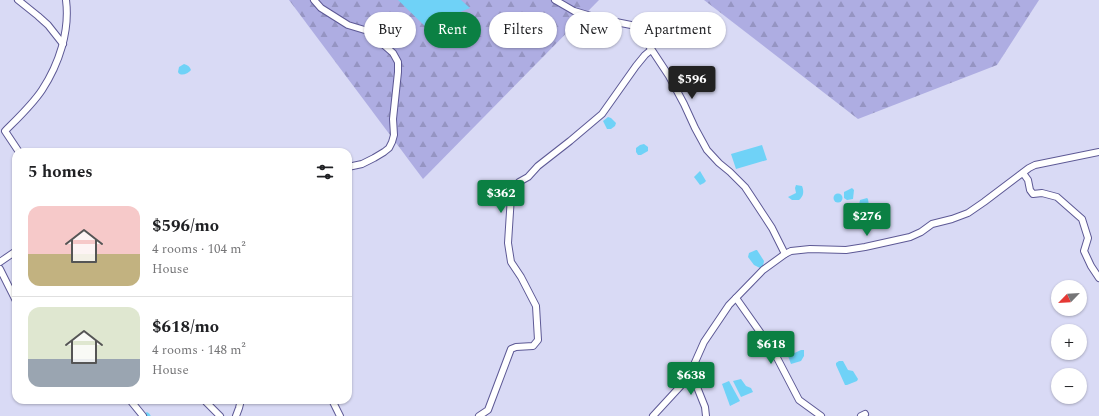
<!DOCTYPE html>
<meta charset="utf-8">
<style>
:root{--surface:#fff;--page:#f6f6f6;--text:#202124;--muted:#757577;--line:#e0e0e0;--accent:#0b8043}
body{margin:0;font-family:Spectral,serif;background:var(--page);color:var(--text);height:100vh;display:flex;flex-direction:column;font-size:15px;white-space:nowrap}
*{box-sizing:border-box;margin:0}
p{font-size:13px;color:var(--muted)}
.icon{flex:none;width:22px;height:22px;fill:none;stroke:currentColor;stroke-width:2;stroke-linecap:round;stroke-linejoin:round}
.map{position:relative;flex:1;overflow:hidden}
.details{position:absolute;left:12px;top:148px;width:340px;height:256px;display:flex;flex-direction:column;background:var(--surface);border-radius:12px;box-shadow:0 1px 3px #0004}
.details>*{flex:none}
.guide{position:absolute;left:364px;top:12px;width:380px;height:36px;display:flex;gap:8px}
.needle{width:26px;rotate:245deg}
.buttons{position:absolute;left:1051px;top:280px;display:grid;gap:8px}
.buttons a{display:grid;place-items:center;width:36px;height:36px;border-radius:50%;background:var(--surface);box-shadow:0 1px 3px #0004;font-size:20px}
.price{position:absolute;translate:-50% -34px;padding:0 9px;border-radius:4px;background:var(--accent);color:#fff;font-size:13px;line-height:26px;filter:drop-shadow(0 1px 2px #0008)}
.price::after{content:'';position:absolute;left:50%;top:24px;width:12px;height:9px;margin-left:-6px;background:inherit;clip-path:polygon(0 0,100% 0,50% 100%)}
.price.current{background:#222;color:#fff}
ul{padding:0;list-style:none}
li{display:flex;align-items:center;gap:12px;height:100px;padding:0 16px}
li+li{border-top:1px solid var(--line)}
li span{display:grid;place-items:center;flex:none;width:112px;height:80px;border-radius:12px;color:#555}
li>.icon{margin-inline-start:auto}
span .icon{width:48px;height:48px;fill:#fffc;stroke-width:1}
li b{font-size:17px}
h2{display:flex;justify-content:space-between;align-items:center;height:48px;padding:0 16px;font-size:17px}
.pill{padding:0 14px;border-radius:18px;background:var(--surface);box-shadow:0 1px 3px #0004;font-size:14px;line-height:36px}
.pill.current{background:var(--accent);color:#fff}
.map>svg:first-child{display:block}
.forest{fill:url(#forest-firs)}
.water{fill:#6fd2f7}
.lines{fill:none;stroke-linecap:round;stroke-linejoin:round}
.canal{stroke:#6fd2f7;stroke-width:5}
.minor-casing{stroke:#5d5995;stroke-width:8}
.minor{stroke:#fff;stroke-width:6}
</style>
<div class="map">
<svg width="1099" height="416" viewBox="0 0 1099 416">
<defs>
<pattern id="forest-firs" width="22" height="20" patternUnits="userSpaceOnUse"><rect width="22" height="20" fill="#aeade2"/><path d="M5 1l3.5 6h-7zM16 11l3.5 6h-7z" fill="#9594c2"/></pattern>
</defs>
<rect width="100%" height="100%" fill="#d9daf5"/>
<g class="forest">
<polygon points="289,0 599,0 423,179"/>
<polygon points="704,0 1039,0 997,65 858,119"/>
</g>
<g class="water">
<polygon points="398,0 461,0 470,8 458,13 452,13 430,31"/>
<path d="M184,64C188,65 190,67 191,70C188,74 180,77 178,72L179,67Z"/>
<polygon points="608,117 611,118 616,123 615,126 611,129 607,129 603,121"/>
<polygon points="644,144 648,147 648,151 641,155 638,155 636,152 636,148 640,145"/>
<polygon points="762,145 767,160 736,169 731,154"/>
<polygon points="700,171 706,181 704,183 700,185 694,177"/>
<path d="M796,185L802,186C804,191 804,196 799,200H792L788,197L796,193L795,188Z"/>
<polygon points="852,188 854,190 853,199 847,200 844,198 844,192"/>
<circle cx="838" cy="198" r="4.5"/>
<polygon points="867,198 868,199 869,206 859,206 859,205 860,200"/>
<polygon points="756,250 757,250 764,261 763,266 760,268 754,265 748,257 749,253"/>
<polygon points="801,350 804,350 804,356 801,361 791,364 788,356"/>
<polygon points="839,361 843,361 848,370 853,371 858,379 857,381 847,385 845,385 836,365 836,363"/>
<polygon points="741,379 746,386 751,388 753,392 741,397 733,381"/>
<polygon points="729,381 740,401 730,406 722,384"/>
</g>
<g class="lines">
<polyline class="canal" points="147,415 148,416"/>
<defs>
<g id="minor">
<polyline points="18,0 38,16 48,25 63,44"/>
<polyline points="314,0 321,8 348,25 368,31 393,53 398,62 398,72 393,119 394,135 392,142 389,148 384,152 374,158 362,164 348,167"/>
<polyline points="555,0 574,11 601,19 636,26 669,76 684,104 695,128 707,150 719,163 730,172 745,187 751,196 772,228 785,254"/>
<path d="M19,152L5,131C18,118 32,105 42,90C59,64 70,31 66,0"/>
<polyline points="1023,173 1028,180 1030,190 1033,194 1042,193 1057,197 1082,219 1088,238 1084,251 1091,266 1099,278"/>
<polyline points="0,262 16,251"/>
<polyline points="0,269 16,301"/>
<polyline points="736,298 774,352 799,400 821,416"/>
<polyline points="691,372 705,407 706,416"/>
<polyline points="130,400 143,416"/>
<polyline points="204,400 220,416"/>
<polyline points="332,400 340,416"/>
<polyline points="236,416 239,408 241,400"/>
<polyline points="479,416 488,410 511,349 516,347 533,346 538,340 536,306 521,277 511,262 508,243 511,196 519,182 528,177 538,166 570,141 602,114 636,66 645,55 651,50"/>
<polyline points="653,416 688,378 704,342 729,305 763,270 785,254 791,251 810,249 846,250 865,247 910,237 921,232 932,224 952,219 968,213 984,202 1029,168 1035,165 1099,152"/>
<polyline points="861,416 865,414"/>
</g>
</defs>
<use href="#minor" class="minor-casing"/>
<use href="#minor" class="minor"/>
</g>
</svg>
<div class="buttons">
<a><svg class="needle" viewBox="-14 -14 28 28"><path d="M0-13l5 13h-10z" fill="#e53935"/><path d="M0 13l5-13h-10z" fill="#757577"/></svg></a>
<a>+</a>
<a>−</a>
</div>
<b class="price current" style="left:692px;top:100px">$596</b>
<b class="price" style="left:501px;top:214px">$362</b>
<b class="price" style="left:867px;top:237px">$276</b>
<b class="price" style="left:771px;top:365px">$618</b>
<b class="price" style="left:691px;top:396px">$638</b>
<div class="guide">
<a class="pill">Buy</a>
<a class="pill current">Rent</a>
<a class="pill">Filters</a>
<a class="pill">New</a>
<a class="pill">Apartment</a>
</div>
<section class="details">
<h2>5 homes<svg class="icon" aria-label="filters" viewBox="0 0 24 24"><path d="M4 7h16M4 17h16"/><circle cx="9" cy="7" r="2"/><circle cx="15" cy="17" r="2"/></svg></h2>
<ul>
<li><span style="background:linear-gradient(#f6c9c9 60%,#c2b280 0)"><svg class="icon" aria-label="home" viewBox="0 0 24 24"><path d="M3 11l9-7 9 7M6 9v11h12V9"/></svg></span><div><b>$596/mo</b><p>4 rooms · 104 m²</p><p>House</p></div></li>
<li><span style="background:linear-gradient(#dfe7d0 65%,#9aa5b1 0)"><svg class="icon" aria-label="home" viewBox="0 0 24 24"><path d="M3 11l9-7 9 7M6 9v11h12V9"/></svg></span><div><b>$618/mo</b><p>4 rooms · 148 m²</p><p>House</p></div></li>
</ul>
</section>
</div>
